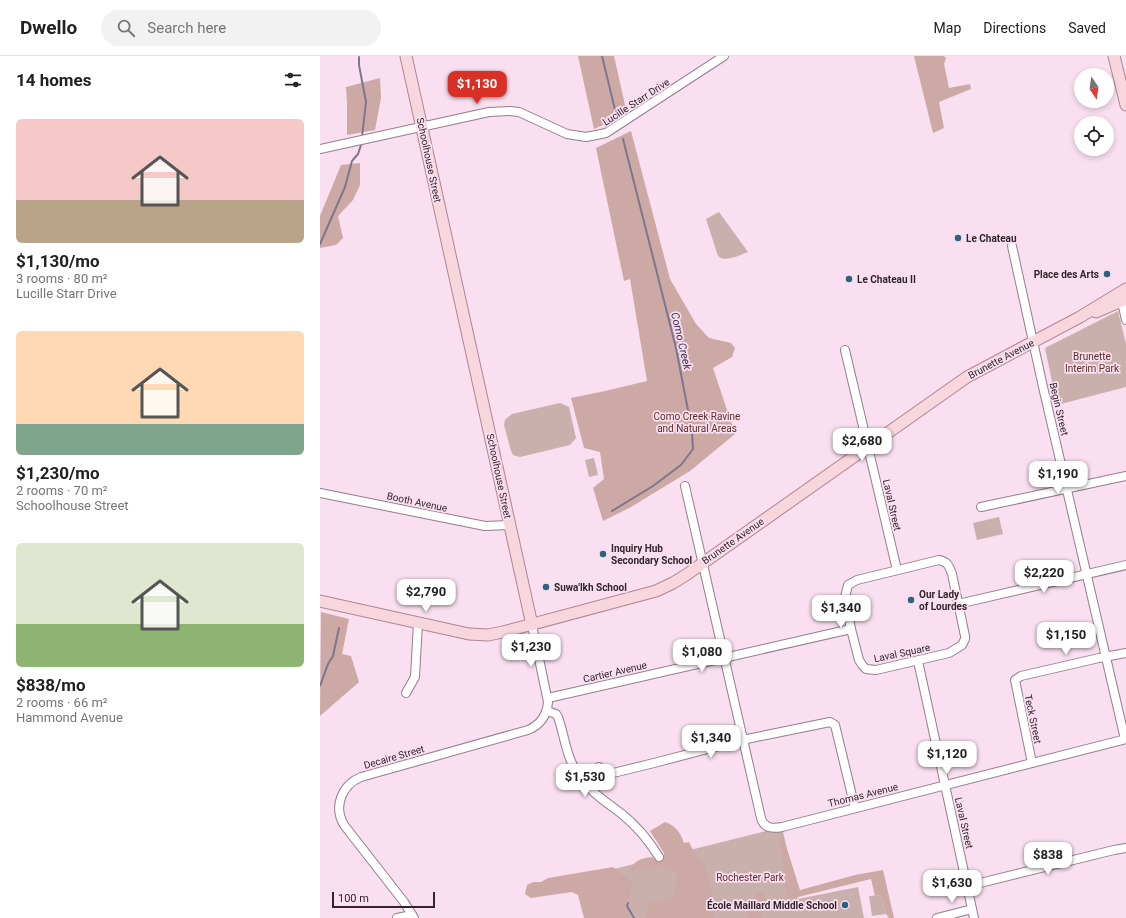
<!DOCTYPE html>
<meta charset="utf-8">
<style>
:root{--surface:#fff;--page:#f2f2f2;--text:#202124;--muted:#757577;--line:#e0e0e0;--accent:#d93025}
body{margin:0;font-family:Roboto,sans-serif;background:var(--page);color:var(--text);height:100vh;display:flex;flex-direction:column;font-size:15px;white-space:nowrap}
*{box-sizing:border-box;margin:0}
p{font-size:13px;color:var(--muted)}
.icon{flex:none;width:22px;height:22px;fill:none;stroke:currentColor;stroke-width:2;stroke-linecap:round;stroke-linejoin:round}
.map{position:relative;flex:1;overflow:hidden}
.details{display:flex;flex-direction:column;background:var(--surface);width:320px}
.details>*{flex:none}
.needle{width:26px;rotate:167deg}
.tools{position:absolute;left:754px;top:12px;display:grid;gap:8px}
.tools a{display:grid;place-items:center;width:40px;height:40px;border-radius:50%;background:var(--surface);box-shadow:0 2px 6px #0003;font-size:20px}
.scale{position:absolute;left:12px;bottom:10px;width:103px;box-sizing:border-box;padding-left:4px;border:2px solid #30262c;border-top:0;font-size:11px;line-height:14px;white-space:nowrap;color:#30262c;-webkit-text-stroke:3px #f9dfef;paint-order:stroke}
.price{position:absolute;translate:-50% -34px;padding:0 9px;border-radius:8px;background:#fff;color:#222;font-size:13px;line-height:26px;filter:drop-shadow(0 1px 2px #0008)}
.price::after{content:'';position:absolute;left:50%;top:24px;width:12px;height:9px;margin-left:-6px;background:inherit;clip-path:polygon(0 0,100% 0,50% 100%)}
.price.active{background:var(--accent);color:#fff}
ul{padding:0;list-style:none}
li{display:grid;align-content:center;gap:8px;height:212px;padding:0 16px}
li span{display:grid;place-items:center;height:124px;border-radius:6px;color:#555}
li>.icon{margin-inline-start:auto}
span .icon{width:72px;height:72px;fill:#fffc;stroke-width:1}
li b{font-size:17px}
h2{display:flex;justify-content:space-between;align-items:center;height:48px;padding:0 16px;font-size:17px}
header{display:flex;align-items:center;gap:24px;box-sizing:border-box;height:56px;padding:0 20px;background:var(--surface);border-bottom:1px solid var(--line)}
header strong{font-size:19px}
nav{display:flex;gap:22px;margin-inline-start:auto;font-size:14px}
.search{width:280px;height:36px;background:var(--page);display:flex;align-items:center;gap:10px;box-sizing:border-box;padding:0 14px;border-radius:22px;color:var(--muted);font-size:15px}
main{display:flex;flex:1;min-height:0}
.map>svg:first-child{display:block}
.green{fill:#cab0ad}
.forest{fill:#cca9a5}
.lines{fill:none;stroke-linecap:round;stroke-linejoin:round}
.stream{stroke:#7e768c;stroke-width:2}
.minor-casing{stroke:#957d8c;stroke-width:10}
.major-casing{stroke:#af8691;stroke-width:13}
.minor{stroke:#fff;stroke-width:8}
.major{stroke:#f8d6dd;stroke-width:11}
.poi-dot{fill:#2a657d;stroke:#f9dfef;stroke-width:1.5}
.labels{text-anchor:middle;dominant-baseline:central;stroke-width:3.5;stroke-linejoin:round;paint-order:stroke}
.street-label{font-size:10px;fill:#30262c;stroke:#f9dfef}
.poi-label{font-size:10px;font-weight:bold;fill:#30262c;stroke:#f9dfef;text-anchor:start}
.park-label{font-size:10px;fill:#5e2e2a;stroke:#f9dfef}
.water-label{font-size:11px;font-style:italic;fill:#3c315a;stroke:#f9dfef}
</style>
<header>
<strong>Dwello</strong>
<div class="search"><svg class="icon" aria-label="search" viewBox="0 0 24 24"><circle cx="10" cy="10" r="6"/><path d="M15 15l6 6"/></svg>Search here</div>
<nav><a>Map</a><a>Directions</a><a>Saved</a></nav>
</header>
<main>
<section class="details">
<h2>14 homes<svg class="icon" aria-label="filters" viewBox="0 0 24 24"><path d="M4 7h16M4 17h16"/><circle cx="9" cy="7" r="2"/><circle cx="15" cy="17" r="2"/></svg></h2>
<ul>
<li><span style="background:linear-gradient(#f6c9c9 65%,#b9a48a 0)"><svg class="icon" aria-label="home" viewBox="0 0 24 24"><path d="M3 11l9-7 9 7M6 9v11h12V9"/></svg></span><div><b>$1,130/mo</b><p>3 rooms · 80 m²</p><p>Lucille Starr Drive</p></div></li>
<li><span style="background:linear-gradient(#ffd9b3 75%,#7fa58c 0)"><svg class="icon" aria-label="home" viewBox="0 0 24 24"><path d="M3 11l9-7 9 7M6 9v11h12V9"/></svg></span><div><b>$1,230/mo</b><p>2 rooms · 70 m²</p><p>Schoolhouse Street</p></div></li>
<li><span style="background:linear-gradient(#dfe7d0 65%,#8fb573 0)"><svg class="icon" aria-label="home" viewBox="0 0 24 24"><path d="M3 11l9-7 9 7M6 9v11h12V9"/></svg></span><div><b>$838/mo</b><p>2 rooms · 66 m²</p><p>Hammond Avenue</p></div></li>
</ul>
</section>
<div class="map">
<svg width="806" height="862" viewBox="0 0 806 862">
<rect width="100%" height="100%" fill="#f9dfef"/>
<g class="green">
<path d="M399,156L428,196C420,199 405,207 398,200L386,163Z"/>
<polygon points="798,255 806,288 806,331 737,349 725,292"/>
<polygon points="240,347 249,351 256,382 250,389 200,401 193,399 191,395 184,369 185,364 188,361 192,358"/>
<polygon points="274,402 278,419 269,421 265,404"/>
<polygon points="679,461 683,478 657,484 653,467"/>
<polygon points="462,771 478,843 538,831 544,862 289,862 278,817"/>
<polygon points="561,839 566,858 552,860 549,840"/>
</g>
<g class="forest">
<polygon points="258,0 294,0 307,58 274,73"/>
<polygon points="594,0 624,0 626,2 624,8 629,32 650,28 651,33 619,46 624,72 613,77"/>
<polygon points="60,22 61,42 55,74 27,79 27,47 26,31"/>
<polygon points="311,75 350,223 376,268 389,282 411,287 415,292 412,301 393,312 415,378 370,415 311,451 283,465 273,432 284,423 280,396 264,392 251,342 285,335 327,325 310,223 304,225 276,92"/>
<polygon points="40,107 40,129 33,144 18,160 23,182 16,189 0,192 0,160 21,109"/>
<polygon points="1,556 29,563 22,598 31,600 39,626 0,660"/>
<path d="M345,766C355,769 361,777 364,787L369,786L376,800L385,811L391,828L393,839L394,862H326L328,848L334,844L344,846L351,843C356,835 358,826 356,816L344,811L310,815C313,805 321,802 332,801L335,804L344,801V797L330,775Z"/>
<polygon points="462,777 480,834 535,819 563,814 574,862 569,862 566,858 561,839 555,840 551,823 466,844 463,807 460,786"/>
<polygon points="293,811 312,826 311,841 304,847 310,862 264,862 258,839 252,836 211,842 205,838 207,829 213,826 221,826 228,822"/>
<path d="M441,836L446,839C447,846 443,854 442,862H427L431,848L437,837Z"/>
</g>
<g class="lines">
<g class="stream">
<polyline points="282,0 296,58"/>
<polyline points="39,1 39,9 46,46 42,81"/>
<polyline points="0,188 25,131 32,105 38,98 42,86"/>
<polyline points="292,455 333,430 361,409 373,393 372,375 356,292 303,83"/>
<polyline points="0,630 8,608 13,600 19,572"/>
<polyline points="308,847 307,850 314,862"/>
</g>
<defs>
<g id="minor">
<polyline points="0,93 169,56 190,55 199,56 247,78 266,81 286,77 404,0"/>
<polyline points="692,190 723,331 805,683"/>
<polyline points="802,246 806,264"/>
<polyline points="525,294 577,514"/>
<path d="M365,430L441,762C444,772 452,773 462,771L806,683"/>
<polyline points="0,437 165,470 190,469"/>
<polyline points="661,451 806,420"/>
<path d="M619,504C628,506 629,510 632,518L645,580V583L642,589L629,597L556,614L546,613L543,610L539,604L531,573L525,541L528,529L537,524Z"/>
<polyline points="638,548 806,509"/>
<polyline points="598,605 654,862"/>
<polyline points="86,637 95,621 98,567"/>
<polyline points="228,642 531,573"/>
<path d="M227,655L236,658L238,661C245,681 246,701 258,718C272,738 285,745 303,759C318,771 329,785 339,801"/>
<polyline points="712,707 695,624 701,620 779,602 806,597"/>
<polyline points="279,711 289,718 334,707 422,684 510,666 515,669 535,752"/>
<polyline points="648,830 794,794 806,792"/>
<polyline points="77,862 92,859"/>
<path d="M94,862L84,846L24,769C13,750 22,729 41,721L208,674C220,669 227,659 228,646L212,569"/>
<polyline points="617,862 652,853"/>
</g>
<g id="major">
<polyline points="86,0 212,569"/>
<polyline points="794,0 806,49"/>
<polyline points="776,256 806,243"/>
<polyline points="0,545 149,578 168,579 183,576 336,535 353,527 366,519 647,321 760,261 806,233"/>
</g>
</defs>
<use href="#minor" class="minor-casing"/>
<use href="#major" class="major-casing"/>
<use href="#minor" class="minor"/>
<use href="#major" class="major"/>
</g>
<g class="poi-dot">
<circle cx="638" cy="182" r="4"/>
<circle cx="787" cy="218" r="4"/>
<circle cx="529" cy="223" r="4"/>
<circle cx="283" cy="498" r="4"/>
<circle cx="226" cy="531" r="4"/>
<circle cx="591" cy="544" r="4"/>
<circle cx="525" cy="849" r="4"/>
</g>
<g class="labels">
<g class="street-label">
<text transform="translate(316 46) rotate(-33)">Lucille Starr Drive</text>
<text transform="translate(109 104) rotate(78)">Schoolhouse Street</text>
<text transform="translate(681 303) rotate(-28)">Brunette Avenue</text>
<text transform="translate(739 353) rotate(77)">Begin Street</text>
<text transform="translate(179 420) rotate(78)">Schoolhouse Street</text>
<text transform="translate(97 446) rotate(12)">Booth Avenue</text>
<text transform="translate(572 449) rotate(77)">Laval Street</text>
<text transform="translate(413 485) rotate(-35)">Brunette Avenue</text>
<text transform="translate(582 597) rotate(-12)">Laval Square</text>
<text transform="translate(295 616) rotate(-13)">Cartier Avenue</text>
<text transform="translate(713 663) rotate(78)">Teck Street</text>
<text transform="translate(74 701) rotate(-16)">Decaire Street</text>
<text transform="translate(543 739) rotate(-14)">Thomas Avenue</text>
<text transform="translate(644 767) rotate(77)">Laval Street</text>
</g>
<g class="poi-label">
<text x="646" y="182">Le Chateau</text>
<text x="779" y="218" text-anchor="end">Place des Arts</text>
<text x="537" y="223">Le Chateau II</text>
<text x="291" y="492">Inquiry Hub<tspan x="291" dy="12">Secondary School</tspan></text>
<text x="234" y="531">Suwa'lkh School</text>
<text x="599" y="538">Our Lady<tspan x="599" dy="12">of Lourdes</tspan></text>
<text x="517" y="849" text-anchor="end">École Maillard Middle School</text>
</g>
<g class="park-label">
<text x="772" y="300">Brunette<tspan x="772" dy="12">Interim Park</tspan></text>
<text x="377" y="360">Como Creek Ravine<tspan x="377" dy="12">and Natural Areas</tspan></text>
<text x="430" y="821">Rochester Park</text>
</g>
<g class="water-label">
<text transform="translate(361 285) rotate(77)">Como Creek</text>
</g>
</g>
</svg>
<div class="tools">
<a><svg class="needle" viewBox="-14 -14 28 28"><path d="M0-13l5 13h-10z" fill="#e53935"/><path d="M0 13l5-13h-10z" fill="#757577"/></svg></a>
<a><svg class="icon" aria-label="locate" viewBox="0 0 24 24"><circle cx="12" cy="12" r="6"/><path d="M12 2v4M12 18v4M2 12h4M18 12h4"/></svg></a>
</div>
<div class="scale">100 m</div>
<b class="price active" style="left:157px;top:49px">$1,130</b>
<b class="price" style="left:542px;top:406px">$2,680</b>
<b class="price" style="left:738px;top:439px">$1,190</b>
<b class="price" style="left:724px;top:538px">$2,220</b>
<b class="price" style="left:106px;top:557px">$2,790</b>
<b class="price" style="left:521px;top:573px">$1,340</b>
<b class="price" style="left:746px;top:600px">$1,150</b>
<b class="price" style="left:211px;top:612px">$1,230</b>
<b class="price" style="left:382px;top:617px">$1,080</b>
<b class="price" style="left:391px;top:703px">$1,340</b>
<b class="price" style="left:627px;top:719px">$1,120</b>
<b class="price" style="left:265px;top:742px">$1,530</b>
<b class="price" style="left:728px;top:820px">$838</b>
<b class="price" style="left:632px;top:848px">$1,630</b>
</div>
</main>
